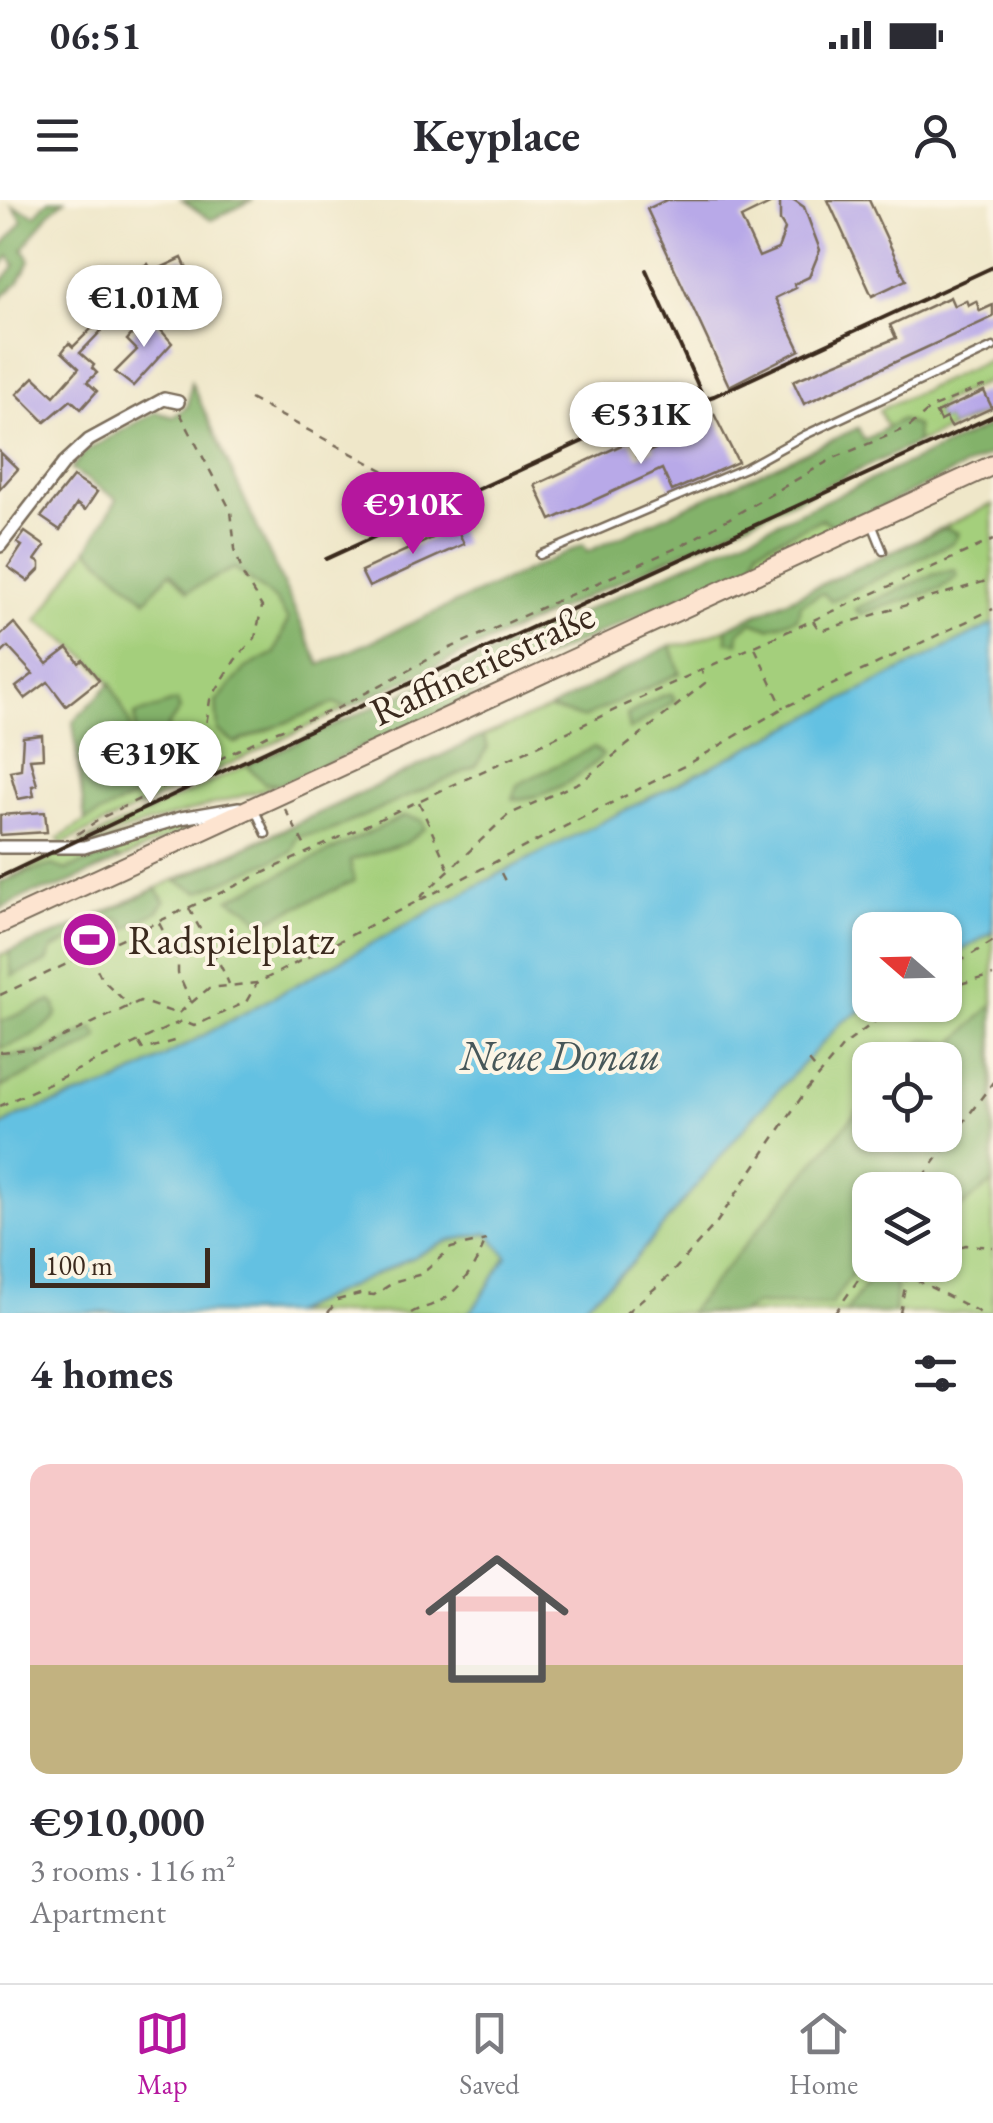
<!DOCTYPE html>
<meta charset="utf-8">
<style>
:root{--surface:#fff;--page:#f2f2f3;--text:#2b2b33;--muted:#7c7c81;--line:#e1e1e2;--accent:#b5179e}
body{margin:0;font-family:"EB Garamond",serif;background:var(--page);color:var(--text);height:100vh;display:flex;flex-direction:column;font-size:38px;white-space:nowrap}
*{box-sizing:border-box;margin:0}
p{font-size:32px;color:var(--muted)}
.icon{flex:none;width:55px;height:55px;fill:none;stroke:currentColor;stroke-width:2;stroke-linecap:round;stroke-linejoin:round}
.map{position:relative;height:1113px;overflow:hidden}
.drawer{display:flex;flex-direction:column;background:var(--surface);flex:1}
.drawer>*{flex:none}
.needle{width:65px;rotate:290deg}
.tools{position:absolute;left:852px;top:712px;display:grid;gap:20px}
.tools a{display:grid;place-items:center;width:110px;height:110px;border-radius:20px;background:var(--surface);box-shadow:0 2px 8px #0004;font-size:50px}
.scale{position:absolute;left:30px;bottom:25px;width:180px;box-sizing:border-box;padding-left:10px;border:5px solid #3b2a1e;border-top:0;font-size:28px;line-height:35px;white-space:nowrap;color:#3b2a1e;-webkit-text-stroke:8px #fcf5e5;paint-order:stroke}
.price{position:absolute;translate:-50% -85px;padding:0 22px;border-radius:35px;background:#fff;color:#222;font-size:32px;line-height:65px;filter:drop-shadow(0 2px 5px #0008)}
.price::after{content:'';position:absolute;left:50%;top:60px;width:30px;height:22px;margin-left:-15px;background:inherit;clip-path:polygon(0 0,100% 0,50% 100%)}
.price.active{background:var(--accent);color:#fff}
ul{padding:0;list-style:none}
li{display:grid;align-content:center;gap:20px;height:530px;padding:0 30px}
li+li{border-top:2px solid var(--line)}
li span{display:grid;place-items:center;height:310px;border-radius:20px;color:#555}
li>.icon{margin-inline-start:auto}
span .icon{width:180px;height:180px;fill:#fffc;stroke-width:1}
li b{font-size:42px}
h2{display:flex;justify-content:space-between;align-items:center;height:120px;padding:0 30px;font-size:42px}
.status{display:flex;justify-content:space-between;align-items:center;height:70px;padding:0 50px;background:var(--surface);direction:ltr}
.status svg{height:28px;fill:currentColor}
header{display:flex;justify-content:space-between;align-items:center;height:130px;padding:0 30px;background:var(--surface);font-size:45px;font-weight:700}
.tabs{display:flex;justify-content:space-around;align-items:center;height:140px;border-top:2px solid var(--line);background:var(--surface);font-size:28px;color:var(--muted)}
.tabs a{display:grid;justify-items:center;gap:5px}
.tabs .active{color:var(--accent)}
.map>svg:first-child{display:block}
.green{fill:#a4cf7b;stroke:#707c4c;stroke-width:2.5;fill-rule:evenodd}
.forest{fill:#83b26b;stroke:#5f6e44;stroke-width:2.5}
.water{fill:#64c1e2;stroke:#507680;stroke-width:2.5}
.building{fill:#b8a9e8}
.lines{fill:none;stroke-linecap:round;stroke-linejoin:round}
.lane-casing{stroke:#7a6c5a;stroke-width:11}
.street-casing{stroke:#7a6c5a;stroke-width:16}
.secondary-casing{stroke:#7a6c5a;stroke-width:22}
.path{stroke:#7a6c5a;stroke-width:2.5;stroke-dasharray:8 8;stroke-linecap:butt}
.lane{stroke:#fff;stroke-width:6}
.street{stroke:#fff;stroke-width:11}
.secondary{stroke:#fde4d0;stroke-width:18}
.rail{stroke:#3b2a1e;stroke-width:4}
.labels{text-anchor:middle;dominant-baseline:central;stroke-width:8;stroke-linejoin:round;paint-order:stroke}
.street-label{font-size:40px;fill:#3b2a1e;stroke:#fcf5e5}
.poi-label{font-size:40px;fill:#3b2a1e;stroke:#fcf5e5;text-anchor:start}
.water-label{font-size:42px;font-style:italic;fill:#475759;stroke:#fcf5e5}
</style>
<div class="status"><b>06:51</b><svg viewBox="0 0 49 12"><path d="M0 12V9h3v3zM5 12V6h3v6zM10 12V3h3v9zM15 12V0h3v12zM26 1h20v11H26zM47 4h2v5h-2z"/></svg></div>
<header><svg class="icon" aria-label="menu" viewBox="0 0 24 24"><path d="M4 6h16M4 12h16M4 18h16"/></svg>Keyplace<svg class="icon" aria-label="person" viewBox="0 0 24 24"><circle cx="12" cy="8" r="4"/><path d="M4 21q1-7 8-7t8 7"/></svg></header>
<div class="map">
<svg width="993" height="1113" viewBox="0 0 993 1113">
<rect width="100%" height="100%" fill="#fcf5e5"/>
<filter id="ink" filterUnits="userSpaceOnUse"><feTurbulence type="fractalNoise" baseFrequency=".01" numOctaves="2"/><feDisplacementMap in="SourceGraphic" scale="20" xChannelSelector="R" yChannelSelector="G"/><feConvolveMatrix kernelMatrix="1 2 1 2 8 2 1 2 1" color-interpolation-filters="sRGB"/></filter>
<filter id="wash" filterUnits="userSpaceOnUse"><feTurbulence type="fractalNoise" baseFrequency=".0048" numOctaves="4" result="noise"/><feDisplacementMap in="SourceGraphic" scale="40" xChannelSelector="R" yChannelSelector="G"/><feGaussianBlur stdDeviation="2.25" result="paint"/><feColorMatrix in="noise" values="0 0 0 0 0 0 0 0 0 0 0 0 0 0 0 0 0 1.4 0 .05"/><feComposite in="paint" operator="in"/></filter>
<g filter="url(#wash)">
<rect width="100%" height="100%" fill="#efe7c9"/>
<g class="green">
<polygon points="993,158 993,179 942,202 941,207 935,210 940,221 946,218 951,227 993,210 917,243 916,226 900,220 888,229 879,210"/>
<polygon points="993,304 993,424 501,673 116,883 21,915 0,927 0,755 58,734 483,536 549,509 671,445 689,444 727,428"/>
<polygon points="822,319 836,328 754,364 758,348"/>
<path d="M88,349L146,400L170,372L188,391L234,368L277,400L288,420L275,453L246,468L236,543L334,503L347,508L62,644L58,639L85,621L166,580L157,572L134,567C126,485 103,465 37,421Z"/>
<polygon points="247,565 264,583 279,585 78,644"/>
<polygon points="186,620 189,623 187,629 120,660 112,654 66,670 52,666 11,677 61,653"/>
<path d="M993,732V1113H575L631,1064L755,915L841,823L871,805H945V760ZM870,860H945V935H870ZM870,990H945V1065H870Z"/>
<polygon points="489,1033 507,1056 476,1105 468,1113 291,1113 448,1041"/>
</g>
<g class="forest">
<polygon points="49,0 65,0 49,13 23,49 30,60 18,83 0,99 0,84 15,65 9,56 0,68 0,49 23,21 13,6 35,15"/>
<polygon points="182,0 253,0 211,20"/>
<polygon points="191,182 320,465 583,345 587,352 858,228 864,240 900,220 916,226 917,243 347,508 334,503 235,543 218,531 216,502 246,468 275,453 288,420 276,400 234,368 188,391 170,372 146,400 88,349 117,299 71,269 86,251 156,212 173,217 188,206"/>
<polygon points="993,224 993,253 836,328 822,319 758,348 754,364 495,480 468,500 279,585 264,583 247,565"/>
<polygon points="945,328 958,333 954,342 831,401 823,393 801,404 797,418 769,428 752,422 739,432 738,443 727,441 727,428"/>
<polygon points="955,370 958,376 940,389 860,414 855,409 932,375"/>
<polygon points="671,445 680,473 583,518 549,509"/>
<polygon points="111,483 130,524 134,567 157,572 167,581 85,621 73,522"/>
<polygon points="672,494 675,500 630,530 627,515 659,497"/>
<polygon points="177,501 180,510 169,524 165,540 136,541 135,515"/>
<polygon points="483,536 488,547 475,567 330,631 297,637 292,652 199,692 176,681"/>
<path d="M594,547L603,555C579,578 548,599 513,599L517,585Z"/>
<polygon points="404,616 422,620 425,628 406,643 350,660 354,681 262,723 248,709 229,699"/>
<polygon points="112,654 120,660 57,688 32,693 0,709 0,682 52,665 66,670"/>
<polygon points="157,689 165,702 158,711 124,730 124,722 118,718 52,749 47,762 12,776 9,752 58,734"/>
<path d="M51,801L55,805L57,814C46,831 20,843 0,848V822Z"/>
<polygon points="993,804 993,983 945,1019 945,990 870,990 870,1054 864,1056 831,1105 755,1104 741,1113 688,1113 870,896 870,935 945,935 945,860 904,860 924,839 953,844"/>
<polygon points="93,828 99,837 88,846 0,888 0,857 42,852"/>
<polygon points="879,1074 891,1077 896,1087 894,1113 845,1113 869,1080"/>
</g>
<polygon class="water" points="993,424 993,732 945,760 945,730 870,730 871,805 841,823 755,915 631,1064 575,1113 468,1113 476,1105 507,1056 489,1033 448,1041 291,1113 0,1113 0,927 21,915 116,883 501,673"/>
<g id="blocks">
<g class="building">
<polygon points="666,0 778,0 741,18 759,57 778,49 785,29 780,21 780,0 794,0 804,7 820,50 809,77 794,84 796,88 775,98 800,150 729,186 647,9"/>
<polygon points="828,0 869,0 906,80 872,96"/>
<polygon points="182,58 195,86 161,102 183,77 150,92 139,68 148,64 152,72"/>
<polygon points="950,97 954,106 966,100 968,105 976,101 980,111 993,105 993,117 804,204 793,181 896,138 890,125"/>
<polygon points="153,110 160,116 154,122 172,143 133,186 115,172 137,150 127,140"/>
<polygon points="95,125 101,131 80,153 94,165 92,168 97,173 87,182 97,191 81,209 71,200 45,222 17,194 34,177 54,196 79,168 62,152 69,143 73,147"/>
<polygon points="984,191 992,208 951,227 946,218 940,221 936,213"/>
<polygon points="714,214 738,262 672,291 662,269 551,320 535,285 630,241 637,256 655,249 652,243"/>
<polygon points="0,252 18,269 0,289"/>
<polygon points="73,277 97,292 85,310 77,304 60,330 41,317"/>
<polygon points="456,327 464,344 369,387 361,371"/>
<polygon points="25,332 45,346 35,360 40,363 40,369 28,381 8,367 22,346 17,343"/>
<polygon points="14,423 47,464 68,448 79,463 83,460 99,480 66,506 48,482 25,499 16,487 33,474 8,447 0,455 0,436"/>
<polygon points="42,535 43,558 30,559 37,585 32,586 34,596 18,599 10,571 21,569 23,537"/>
<polygon points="45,612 47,632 0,635 0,615"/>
</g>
</g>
</g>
<g filter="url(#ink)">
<use href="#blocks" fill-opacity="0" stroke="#7a6c5a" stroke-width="2.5"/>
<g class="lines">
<defs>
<g id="lane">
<polyline points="872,324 883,351"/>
<polyline points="540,355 745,268 805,235 993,147"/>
<polyline points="254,608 266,634"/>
</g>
<g id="street">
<polyline points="0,346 64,263 89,240 164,199 178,202"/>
<polyline points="0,647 84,647 181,618 239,608"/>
</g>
<polyline id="secondary" points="0,724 993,265"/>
</defs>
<use href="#lane" class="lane-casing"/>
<use href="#street" class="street-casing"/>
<use href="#secondary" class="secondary-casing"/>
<g class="path">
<polyline points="250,199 392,275 408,287"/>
<polyline points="180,213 231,311 235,349 243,375 262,407 255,438 235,460 210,500 201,556 193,572"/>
<polyline points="813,421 820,431 993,379"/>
<polyline points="755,448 783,508"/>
<polyline points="419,602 448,668"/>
<polyline points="285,609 307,650"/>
<polyline points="77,634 103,617 272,533 336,509 448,449 681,346 834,258 909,227 931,208 983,186 993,187"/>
<polyline points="501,673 505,681"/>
<polyline points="420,700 692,562 783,508 993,409"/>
<path d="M189,708C202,735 218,757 229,784"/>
<polyline points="159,723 178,760 178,773 191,802"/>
<polyline points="90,755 102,779 130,806"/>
<polyline points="945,771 993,741"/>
<polyline points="945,788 993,775"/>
<polyline points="0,795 701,470 993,340"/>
<polyline points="139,843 143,850 177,840"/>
<polyline points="0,852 39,848 140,801 178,814 209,788 257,783 414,703 508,615 582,581 705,483 702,472"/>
<polyline points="809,861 819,873"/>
<polyline points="0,906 182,821 194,826 246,802 257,783"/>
<polyline points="914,990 993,882"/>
<polyline points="945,1051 966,1045 993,1047"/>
<polyline points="887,1065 981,1113"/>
<polyline points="328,1113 337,1100 360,1094 374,1095 396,1081 422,1074 451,1048 486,1040"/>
<path d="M411,1113C419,1108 426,1108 434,1104C459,1094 476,1065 485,1042"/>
<polyline points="626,1113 668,1077 717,1022 805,892 843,846 896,805"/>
<polyline points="835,1113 870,1063"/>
<polyline points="900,1113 907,1076 919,1065"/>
</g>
<use href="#lane" class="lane"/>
<use href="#street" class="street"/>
<use href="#secondary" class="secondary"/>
<g class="rail">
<polyline points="646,70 701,192"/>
<polyline points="326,359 618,225 714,196 993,67"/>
<polyline points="0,677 350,511 993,216"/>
</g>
</g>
</g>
<defs>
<symbol id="stadium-disc" viewBox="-11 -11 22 22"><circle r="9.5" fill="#b5179e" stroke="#fcf5e5"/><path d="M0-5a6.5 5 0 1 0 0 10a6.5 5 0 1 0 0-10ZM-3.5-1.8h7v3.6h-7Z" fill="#fff"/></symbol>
</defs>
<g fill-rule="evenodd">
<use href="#stadium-disc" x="58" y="708" width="63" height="63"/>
</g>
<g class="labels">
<g class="street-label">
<text transform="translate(482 463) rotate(-25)">Raffineriestraße</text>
</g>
<g class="poi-label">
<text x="128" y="740">Radspielplatz</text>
</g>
<g class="water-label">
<text x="560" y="855">Neue Donau</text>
</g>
</g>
</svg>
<div class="tools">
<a><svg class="needle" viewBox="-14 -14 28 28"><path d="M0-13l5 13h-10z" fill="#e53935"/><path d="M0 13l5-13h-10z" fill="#7c7c81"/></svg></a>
<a><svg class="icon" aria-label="locate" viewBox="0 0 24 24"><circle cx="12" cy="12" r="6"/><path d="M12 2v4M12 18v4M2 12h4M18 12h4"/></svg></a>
<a><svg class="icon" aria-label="layers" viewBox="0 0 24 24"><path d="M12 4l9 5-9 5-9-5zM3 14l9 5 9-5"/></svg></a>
</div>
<div class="scale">100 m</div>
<b class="price" style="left:144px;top:150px">€1.01M</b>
<b class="price" style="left:641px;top:267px">€531K</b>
<b class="price active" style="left:413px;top:357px">€910K</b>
<b class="price" style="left:150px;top:606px">€319K</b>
</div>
<section class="drawer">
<h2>4 homes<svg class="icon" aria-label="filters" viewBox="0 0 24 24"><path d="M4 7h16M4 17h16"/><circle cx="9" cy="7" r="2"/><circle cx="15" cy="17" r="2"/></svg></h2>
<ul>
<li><span style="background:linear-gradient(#f6c9c9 65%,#c2b280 0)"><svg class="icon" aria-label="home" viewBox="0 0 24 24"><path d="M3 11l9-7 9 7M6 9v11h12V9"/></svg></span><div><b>€910,000</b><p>3 rooms · 116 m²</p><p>Apartment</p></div></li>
</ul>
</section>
<nav class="tabs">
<a class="active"><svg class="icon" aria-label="map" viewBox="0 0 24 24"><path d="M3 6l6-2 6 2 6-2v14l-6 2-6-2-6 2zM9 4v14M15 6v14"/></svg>Map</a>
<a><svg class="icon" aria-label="saved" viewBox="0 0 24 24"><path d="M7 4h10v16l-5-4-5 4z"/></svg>Saved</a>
<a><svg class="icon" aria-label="home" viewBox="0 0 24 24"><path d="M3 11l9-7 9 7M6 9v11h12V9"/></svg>Home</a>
</nav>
